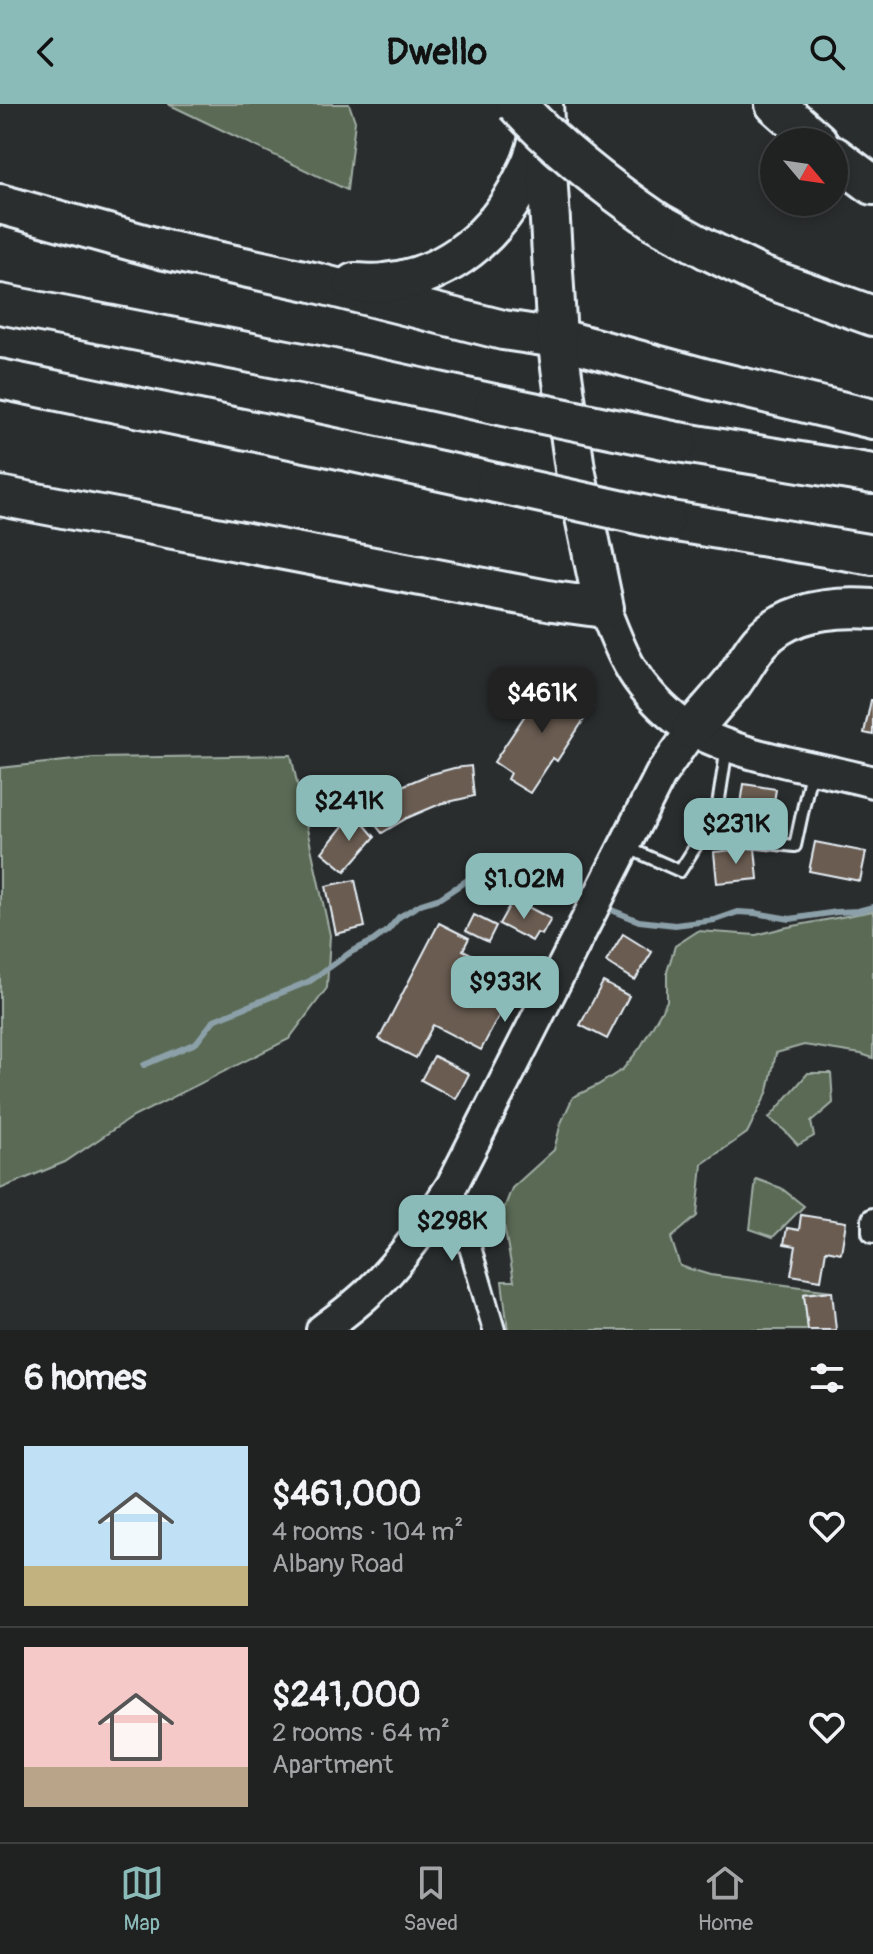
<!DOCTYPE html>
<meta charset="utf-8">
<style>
:root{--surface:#202222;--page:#2d2f2f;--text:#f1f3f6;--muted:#a2a4a5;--line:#3d3f40;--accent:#8bbbb9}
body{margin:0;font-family:Pangolin,sans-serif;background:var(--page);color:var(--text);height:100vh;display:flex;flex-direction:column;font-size:30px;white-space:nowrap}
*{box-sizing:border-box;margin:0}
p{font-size:26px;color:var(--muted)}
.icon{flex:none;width:44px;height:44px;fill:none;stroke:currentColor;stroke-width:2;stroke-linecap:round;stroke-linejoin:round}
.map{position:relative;height:1226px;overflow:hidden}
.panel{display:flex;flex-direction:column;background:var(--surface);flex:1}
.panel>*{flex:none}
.needle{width:52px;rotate:119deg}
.buttons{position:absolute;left:760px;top:24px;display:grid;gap:16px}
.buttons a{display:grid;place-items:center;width:88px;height:88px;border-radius:50%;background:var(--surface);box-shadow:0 4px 12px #0003,0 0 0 2px var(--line);font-size:40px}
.price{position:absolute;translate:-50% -68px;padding:0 18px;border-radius:16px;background:var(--accent);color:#111;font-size:26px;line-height:52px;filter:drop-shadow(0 2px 4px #0008)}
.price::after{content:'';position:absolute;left:50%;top:48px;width:24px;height:18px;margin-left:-12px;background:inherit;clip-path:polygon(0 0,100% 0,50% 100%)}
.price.active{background:#222;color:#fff}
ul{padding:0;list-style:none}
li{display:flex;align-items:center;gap:24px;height:200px;padding:0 24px}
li+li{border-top:2px solid var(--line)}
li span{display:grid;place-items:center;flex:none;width:224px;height:160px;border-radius:0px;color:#555}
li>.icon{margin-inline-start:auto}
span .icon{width:96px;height:96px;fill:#fffc;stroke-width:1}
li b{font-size:34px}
h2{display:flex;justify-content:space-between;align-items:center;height:96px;padding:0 24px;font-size:34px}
header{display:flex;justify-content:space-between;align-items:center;height:104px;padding:0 24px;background:var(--accent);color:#111;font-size:36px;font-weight:800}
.menu{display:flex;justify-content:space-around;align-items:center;height:112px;border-top:2px solid var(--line);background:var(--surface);font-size:22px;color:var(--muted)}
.menu a{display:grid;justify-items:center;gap:4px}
.menu .active{color:var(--accent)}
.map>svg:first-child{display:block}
.green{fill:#5a6b54;stroke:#a1aea6;stroke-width:2}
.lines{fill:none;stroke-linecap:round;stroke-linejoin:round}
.stream{stroke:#8ca0a9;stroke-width:6}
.building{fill:#6a5c51;stroke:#e8f1f8;stroke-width:2}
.lane-casing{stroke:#e8f1f8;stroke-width:16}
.street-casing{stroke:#e8f1f8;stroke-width:26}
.secondary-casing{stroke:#e8f1f8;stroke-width:36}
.highway-casing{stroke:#e8f1f8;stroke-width:44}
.lane{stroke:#2a2d2e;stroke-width:10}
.street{stroke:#2a2d2e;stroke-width:20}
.secondary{stroke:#2a2d2e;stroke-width:30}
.highway{stroke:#2a2d2e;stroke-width:38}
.highway-bridge-casing{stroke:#e8f1f8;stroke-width:44;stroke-linecap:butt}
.highway-bridge{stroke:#2a2d2e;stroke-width:38}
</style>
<header><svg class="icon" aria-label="back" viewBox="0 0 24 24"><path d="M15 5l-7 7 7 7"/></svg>Dwello<svg class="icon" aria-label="search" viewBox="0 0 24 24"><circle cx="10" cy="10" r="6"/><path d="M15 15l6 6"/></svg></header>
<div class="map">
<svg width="873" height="1226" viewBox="0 0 873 1226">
<rect width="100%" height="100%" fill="#2a2d2e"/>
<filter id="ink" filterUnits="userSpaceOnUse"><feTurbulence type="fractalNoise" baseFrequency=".0125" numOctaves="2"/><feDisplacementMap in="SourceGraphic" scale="16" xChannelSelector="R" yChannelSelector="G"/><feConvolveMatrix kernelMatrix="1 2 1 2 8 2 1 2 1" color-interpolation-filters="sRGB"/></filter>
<g filter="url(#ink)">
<g class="green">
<polygon points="168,0 349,0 355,17 347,86"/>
<polygon points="291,651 330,831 327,884 289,935 129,1015 65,1058 0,1085 0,664 93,654"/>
<polygon points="873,807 873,954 861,950 804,941 776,949 768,987 747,1029 702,1060 697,1112 671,1134 680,1162 710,1171 832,1187 804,1190 808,1226 508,1226 502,1177 514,1177 502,1110 512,1084 554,1046 561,1019 573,993 598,981 623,965 640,944 667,897 667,868 675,842 698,827 756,831 783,824"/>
<polygon points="808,969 831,969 833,999 811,1018 814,1032 798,1041 784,1026 769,1014"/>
<polygon points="756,1075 781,1084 804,1102 773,1133 750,1125"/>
</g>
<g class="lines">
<g class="stream">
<polyline points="614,807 639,817 675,821 715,816 738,808 755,809 790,815 837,808 858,807 873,803"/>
<polyline points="144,961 196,939 214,916 310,877 351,848 373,837 388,826 399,813 421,800 440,794 469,775 504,762 528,761 559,774 581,788"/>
</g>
</g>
<g class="building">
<polygon points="549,575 592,603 557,657 553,654 530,689 507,675 510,669 494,658"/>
<polygon points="871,596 873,596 873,631 864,629"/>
<polygon points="471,662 474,692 440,700 407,714 382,729 362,704 395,685 428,671 454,664"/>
<polygon points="744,680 776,685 769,731 737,726"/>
<polygon points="356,711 375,733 345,767 322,748 343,722"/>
<polygon points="815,738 866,748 860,777 809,767"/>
<polygon points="755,744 758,775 717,779 714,748"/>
<polygon points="355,776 365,823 336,830 326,782"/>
<polygon points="513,795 551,815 542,831 537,829 532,837 499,820"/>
<polygon points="474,811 496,822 488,838 466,827"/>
<polygon points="439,819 469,834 463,846 491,860 473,894 501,908 481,946 433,921 416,954 379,935"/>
<polygon points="623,830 652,848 635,876 606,858"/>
<polygon points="603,878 629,892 607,935 580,921"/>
<polygon points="434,952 469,970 456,995 421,976"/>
<polygon points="801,1111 846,1118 841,1149 826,1146 821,1176 791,1171 796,1142 784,1140 787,1124 799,1126"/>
<polygon points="832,1187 836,1226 808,1226 804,1190"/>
</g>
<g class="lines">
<defs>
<g id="lane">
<polyline points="713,734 727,643"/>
<polyline points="626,743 680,767 702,732 795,742 811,668"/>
</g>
<g id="street">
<polyline points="452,1081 494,1226"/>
<polyline points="873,1115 873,1128"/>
</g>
<g id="secondary">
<path d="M604,504C615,531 625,560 643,582C656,598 675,617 694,627C747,655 815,662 873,678"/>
<path d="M322,1226C339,1213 356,1201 371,1186C403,1155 428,1118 452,1081L661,670L692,626"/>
</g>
<g id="highway">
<polyline points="775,0 818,38"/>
<polyline points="834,52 873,81"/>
<polyline points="0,100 165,146 313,178 503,226 557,234 707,275 873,315"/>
<polyline points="657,118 708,146 761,172 873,212"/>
<path d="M354,179C364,179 375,181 385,179C442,173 488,138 516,89C527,68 535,56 539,32"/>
<polyline points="0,200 328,264 494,300"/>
<polyline points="0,275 325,342 496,379"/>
<polyline points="678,338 873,370"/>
<polyline points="0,392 553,497 604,504 575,365 557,234 543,0"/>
<polyline points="665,416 873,451"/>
<path d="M692,626C705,610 719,595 732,579C742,566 749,551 760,538C788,506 833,502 873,505"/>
</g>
</defs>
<use href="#lane" class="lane-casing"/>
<use href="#street" class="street-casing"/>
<use href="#secondary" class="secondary-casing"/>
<use href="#highway" class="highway-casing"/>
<use href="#lane" class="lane"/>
<use href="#street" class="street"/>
<use href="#secondary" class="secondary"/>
<use href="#highway" class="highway"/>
<defs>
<g id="highway-bridge">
<path d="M516,0C558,46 606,83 657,118"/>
<polyline points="494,300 678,338"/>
<polyline points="496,379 665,416"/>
</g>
</defs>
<use href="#highway-bridge" class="highway-bridge-casing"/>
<use href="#highway-bridge" class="highway-bridge"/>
</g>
</g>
</svg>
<div class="buttons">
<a><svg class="needle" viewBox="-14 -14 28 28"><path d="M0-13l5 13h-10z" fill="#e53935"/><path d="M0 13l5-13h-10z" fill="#a2a4a5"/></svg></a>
</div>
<b class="price active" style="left:542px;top:631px">$461K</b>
<b class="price" style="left:349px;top:739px">$241K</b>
<b class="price" style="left:736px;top:762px">$231K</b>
<b class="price" style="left:524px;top:817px">$1.02M</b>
<b class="price" style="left:505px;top:920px">$933K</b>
<b class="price" style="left:452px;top:1159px">$298K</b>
</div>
<section class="panel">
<h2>6 homes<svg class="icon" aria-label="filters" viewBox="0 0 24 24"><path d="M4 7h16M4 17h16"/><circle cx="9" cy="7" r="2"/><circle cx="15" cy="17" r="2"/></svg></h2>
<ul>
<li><span style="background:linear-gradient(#bfe0f5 75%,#c2b280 0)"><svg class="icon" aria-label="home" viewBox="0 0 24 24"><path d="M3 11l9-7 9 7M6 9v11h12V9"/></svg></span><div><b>$461,000</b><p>4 rooms · 104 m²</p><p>Albany Road</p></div><svg class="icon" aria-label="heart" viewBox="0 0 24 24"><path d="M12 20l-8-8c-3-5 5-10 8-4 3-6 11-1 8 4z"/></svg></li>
<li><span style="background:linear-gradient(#f6c9c9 75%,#b9a48a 0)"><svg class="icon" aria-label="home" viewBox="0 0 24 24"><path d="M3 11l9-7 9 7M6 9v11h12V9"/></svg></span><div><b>$241,000</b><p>2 rooms · 64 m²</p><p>Apartment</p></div><svg class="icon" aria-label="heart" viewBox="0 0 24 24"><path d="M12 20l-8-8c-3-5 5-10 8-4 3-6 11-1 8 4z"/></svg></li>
</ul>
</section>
<nav class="menu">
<a class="active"><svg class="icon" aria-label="map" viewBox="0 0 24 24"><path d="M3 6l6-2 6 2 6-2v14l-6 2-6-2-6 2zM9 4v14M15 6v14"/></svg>Map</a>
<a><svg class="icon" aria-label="saved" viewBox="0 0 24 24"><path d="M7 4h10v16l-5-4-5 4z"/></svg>Saved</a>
<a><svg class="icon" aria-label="home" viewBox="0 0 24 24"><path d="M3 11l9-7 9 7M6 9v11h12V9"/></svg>Home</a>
</nav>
